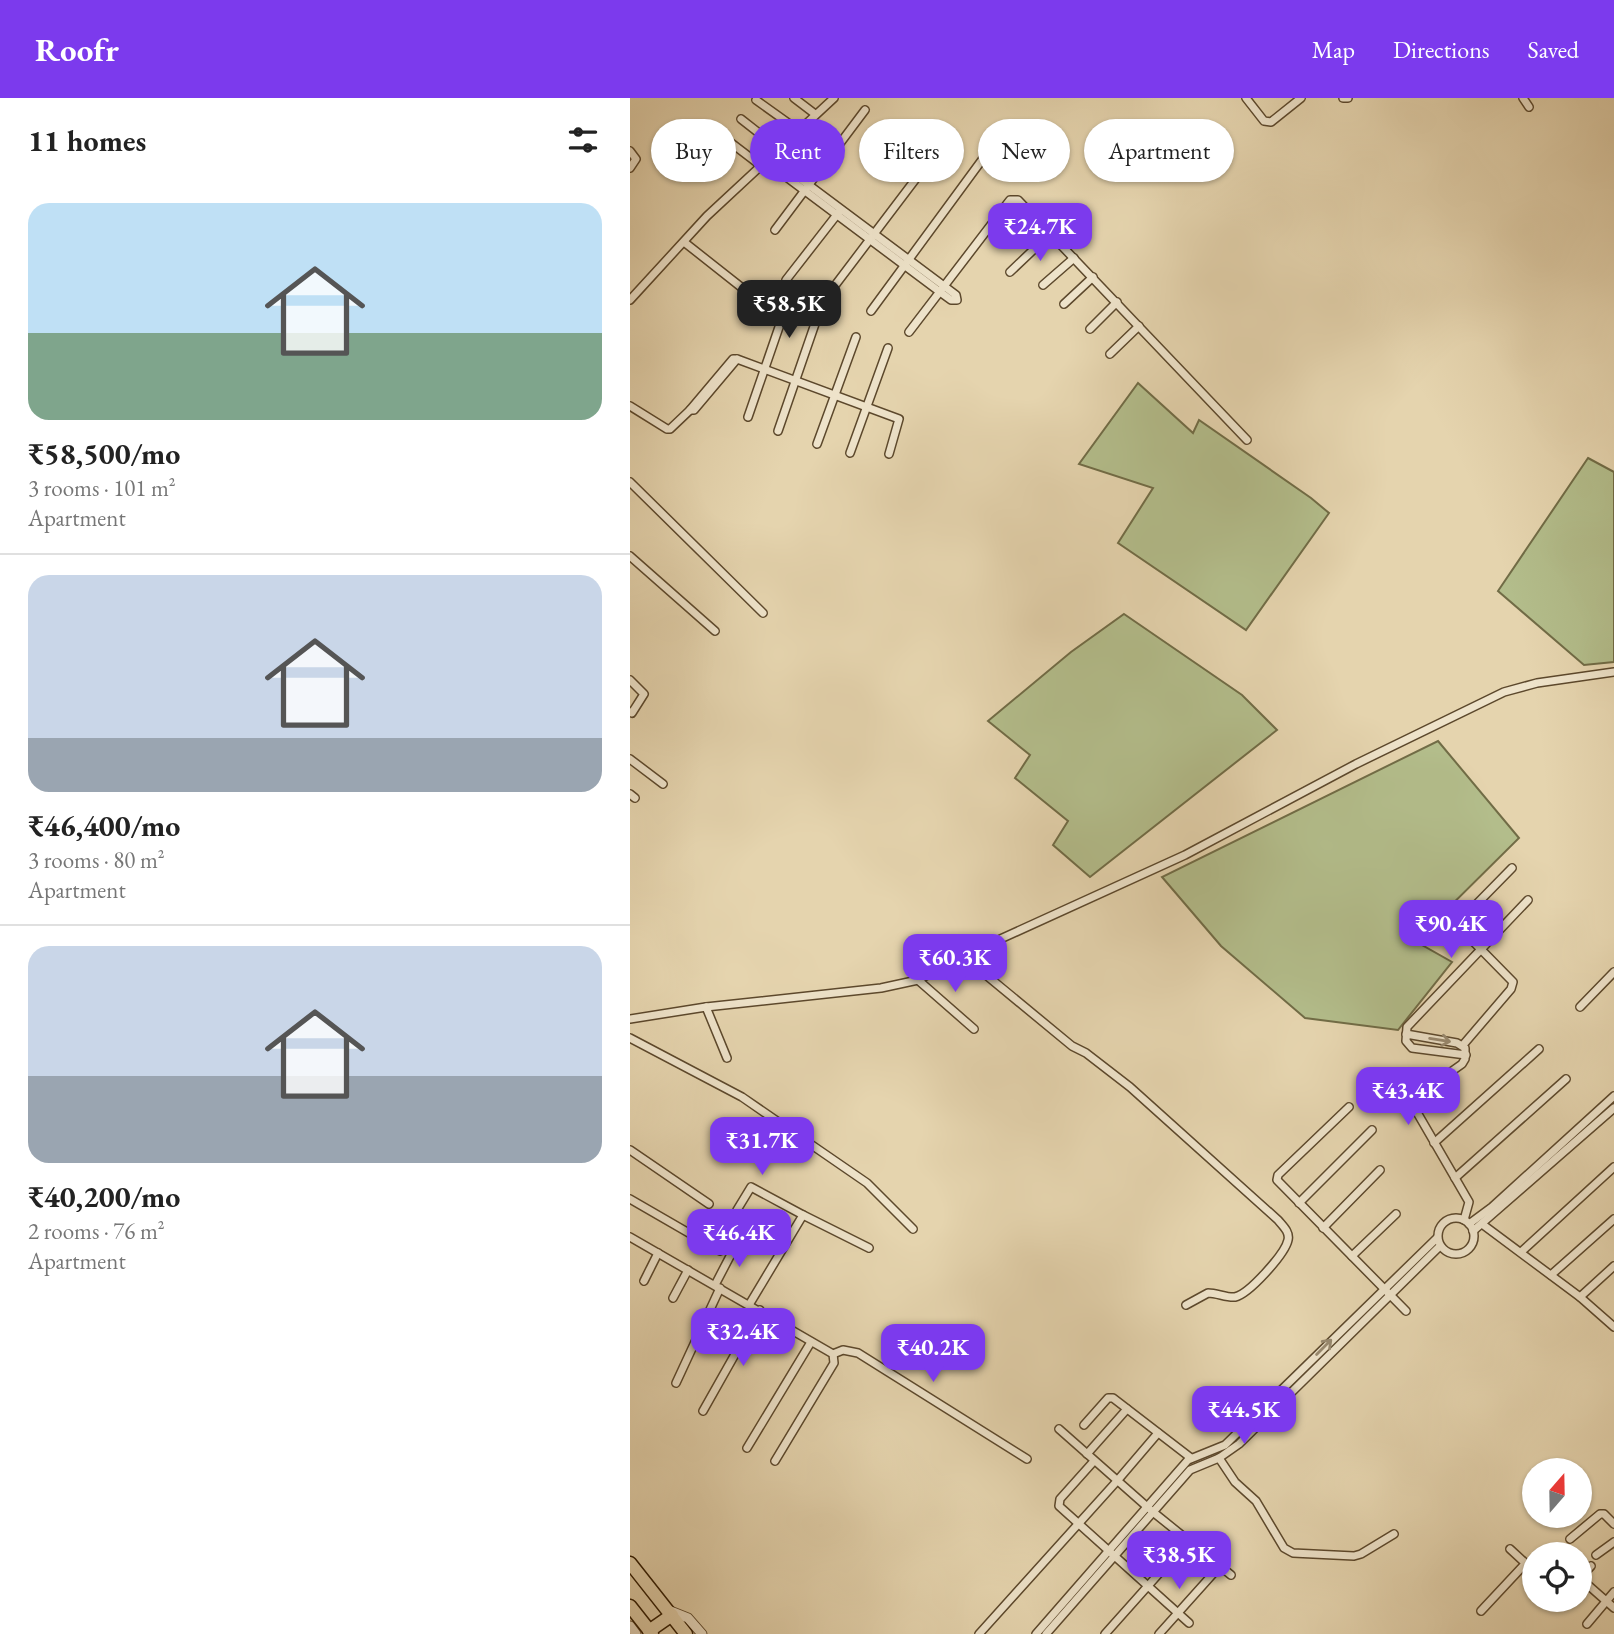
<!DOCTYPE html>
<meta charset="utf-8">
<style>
:root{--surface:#fff;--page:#f2f2f2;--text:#222;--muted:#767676;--line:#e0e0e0;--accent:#7c3aed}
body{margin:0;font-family:"EB Garamond",serif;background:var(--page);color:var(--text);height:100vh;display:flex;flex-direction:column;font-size:26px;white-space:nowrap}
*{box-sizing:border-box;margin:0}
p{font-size:23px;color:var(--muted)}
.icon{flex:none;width:38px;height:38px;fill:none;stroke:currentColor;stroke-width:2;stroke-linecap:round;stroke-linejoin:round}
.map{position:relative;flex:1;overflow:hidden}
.drawer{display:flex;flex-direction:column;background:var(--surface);width:630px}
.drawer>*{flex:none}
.guide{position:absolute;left:21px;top:21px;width:665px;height:63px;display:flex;gap:14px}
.needle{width:46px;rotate:20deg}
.controls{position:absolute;left:892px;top:1360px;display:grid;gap:14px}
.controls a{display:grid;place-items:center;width:70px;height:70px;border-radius:50%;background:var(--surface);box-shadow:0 2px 5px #0004;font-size:35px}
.price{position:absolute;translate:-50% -60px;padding:0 16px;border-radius:14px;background:var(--accent);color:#fff;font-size:23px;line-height:46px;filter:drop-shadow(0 2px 4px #0008)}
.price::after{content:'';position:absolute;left:50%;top:42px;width:21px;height:16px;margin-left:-10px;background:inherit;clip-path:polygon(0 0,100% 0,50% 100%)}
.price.selected{background:#222;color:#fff}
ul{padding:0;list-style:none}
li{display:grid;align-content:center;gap:14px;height:371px;padding:0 28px}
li+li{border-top:2px solid var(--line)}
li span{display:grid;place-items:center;height:217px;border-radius:21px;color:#555}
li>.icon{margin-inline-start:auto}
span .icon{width:126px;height:126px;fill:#fffc;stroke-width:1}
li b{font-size:30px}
h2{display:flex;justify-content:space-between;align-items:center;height:84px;padding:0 28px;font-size:30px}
.tag{padding:0 24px;border-radius:32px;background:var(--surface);box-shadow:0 2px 5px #0004;font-size:24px;line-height:63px}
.tag.selected{background:var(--accent);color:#fff}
header{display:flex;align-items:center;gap:42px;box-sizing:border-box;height:98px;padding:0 35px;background:var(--accent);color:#fff}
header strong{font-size:33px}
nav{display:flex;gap:38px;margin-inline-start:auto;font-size:24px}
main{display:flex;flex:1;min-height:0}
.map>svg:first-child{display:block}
.green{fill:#b3bd8b;stroke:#716c46;stroke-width:2}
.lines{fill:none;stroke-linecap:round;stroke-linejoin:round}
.minor-casing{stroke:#5c482c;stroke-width:10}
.tertiary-casing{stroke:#5c482c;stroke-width:11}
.trunk-casing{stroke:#2f1a00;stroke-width:15}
.minor{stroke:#eee3ca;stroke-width:7}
.tertiary{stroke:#eee3ca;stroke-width:9}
.trunk{stroke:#e5d4ae;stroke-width:12}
.oneway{stroke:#98896f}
</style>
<header>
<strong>Roofr</strong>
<nav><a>Map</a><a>Directions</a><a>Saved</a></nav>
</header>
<main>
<section class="drawer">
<h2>11 homes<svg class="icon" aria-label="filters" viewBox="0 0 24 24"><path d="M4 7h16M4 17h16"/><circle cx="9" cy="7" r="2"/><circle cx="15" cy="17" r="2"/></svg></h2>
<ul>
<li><span style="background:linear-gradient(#bfe0f5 60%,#7fa58c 0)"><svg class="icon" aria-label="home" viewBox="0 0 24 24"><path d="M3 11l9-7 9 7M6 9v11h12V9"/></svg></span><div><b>₹58,500/mo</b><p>3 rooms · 101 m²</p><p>Apartment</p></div></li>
<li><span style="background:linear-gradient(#c9d6e8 75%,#9aa5b1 0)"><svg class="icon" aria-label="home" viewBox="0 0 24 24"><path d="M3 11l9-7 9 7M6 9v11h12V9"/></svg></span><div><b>₹46,400/mo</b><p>3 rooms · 80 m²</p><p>Apartment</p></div></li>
<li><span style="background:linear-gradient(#c9d6e8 60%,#9aa5b1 0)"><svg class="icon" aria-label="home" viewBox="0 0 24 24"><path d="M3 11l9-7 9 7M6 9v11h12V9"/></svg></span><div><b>₹40,200/mo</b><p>2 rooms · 76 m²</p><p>Apartment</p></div></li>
</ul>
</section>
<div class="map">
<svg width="984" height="1536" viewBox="0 0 984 1536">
<rect width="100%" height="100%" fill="#e5d4ae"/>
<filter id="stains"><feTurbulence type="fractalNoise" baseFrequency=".00286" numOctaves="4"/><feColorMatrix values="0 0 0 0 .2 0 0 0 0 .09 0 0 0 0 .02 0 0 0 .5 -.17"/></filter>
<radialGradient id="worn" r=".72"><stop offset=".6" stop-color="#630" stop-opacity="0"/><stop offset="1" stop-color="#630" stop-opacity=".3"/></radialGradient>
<g class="green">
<polygon points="508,285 563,335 569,322 681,400 699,415 616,532 488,445 523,390 449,366"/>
<polygon points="958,360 984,374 984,564 954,567 868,493"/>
<polygon points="494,516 612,597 647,632 460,779 423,747 438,723 385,680 400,657 358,623 441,554"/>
<polygon points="808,643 889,740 785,843 822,864 768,932 675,920 591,848 532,779"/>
</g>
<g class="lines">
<defs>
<g id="minor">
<polyline points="164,0 185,16"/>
<polyline points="616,0 634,23 641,24 671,0"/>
<polyline points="713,0 718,0"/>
<polyline points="893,0 899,9"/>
<polyline points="126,2 168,32"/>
<polyline points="111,21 148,50"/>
<polyline points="96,41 130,67"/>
<polyline points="0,53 6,61 0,70"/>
<polyline points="135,63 310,194 321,202 327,202 326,197 140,58"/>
<polyline points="145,132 235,12"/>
<polyline points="54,144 111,189"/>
<polyline points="380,174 421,135"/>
<polyline points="156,182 209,114"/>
<polyline points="413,187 444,160"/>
<polyline points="197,198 319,37"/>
<polyline points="0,202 77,118 204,0"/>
<polyline points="434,206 463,179"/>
<polyline points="241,213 360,51"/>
<polyline points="460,231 487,204"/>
<polyline points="279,234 380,102 388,102 617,342"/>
<polyline points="480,256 509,228"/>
<polyline points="107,261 64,312 60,312 103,261 107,261 269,321 259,356"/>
<polyline points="0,308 37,331 40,331 60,312"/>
<polyline points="118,319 158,203"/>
<polyline points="148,333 187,220"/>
<polyline points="187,346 226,239"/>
<polyline points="220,355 258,250"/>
<polyline points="0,384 133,515"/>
<polyline points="0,458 85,533"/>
<polyline points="0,582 14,596 2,615 0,614"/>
<polyline points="0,661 33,686"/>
<polyline points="0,696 5,700"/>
<path d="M333,858L442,948L456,955L500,989L648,1122C653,1128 660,1134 658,1142C655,1156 619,1196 605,1199C597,1200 587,1195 578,1195L556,1207"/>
<polyline points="288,882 344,931"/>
<polyline points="76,909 97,960"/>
<polyline points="950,909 984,874"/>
<polyline points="0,921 76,909 251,890 288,882 333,858 555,757 726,666 874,594 907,585 984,574"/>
<polyline points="776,936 827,945 835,950 835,961 832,966 784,1000 781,1004 839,1104 834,1122"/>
<polyline points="0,940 112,999 237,1085 283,1131"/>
<polyline points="833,947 881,891 883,884 828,828 828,825 882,770"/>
<polyline points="836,957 782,950 776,943 777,929 898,802"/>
<polyline points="719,1009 648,1077 647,1082 776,1213"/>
<polyline points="804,1045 909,951"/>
<polyline points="0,1052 79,1106"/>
<polyline points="825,1080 936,981"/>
<polyline points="0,1101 90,1153"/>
<polyline points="669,1105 742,1032"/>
<polyline points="107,1112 121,1089 173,1117"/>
<circle cx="826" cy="1138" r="18"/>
<polyline points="839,1126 862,1109 984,998"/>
<polyline points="852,1126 950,1199 984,1229"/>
<polyline points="693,1130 750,1072"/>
<polyline points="843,1133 984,1010"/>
<polyline points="0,1139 203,1256 204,1265 145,1363"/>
<polyline points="891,1154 984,1069"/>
<polyline points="722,1158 766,1116"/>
<polyline points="921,1177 984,1121"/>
<polyline points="14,1183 28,1155"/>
<polyline points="85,1187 109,1141"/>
<polyline points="950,1199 984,1168"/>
<polyline points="43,1200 58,1172"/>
<polyline points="119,1207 173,1117 239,1150"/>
<polyline points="203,1256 213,1252 228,1255 397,1361"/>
<polyline points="46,1285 90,1190"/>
<polyline points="73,1313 130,1212"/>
<polyline points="454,1327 478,1300 483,1300 561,1360"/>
<polyline points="429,1331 523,1414 601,1477"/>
<polyline points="117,1350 181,1244"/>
<polyline points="457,1356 497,1311"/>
<polyline points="589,1360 605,1384 626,1403 654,1450 663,1455 724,1458 731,1456 764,1436"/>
<polyline points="464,1363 430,1401 429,1408 559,1525"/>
<polyline points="940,1441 970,1416 974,1416 984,1426"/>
<polyline points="880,1451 905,1474"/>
<polyline points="966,1457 984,1444"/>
<polyline points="950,1480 984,1510"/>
<polyline points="950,1480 961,1468"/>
<polyline points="928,1506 931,1502"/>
<polyline points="851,1513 895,1466"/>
<polyline points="957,1526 984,1494"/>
<polyline points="349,1536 487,1383 528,1335"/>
<polyline points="406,1536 558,1362 595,1347 807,1140"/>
<polyline points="416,1536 560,1372 589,1360 609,1346 810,1148"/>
<polyline points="475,1536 558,1443"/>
<polyline points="529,1536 590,1468"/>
</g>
<g id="tertiary">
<polyline points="38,1512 58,1520 72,1536"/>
<polyline points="0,1528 6,1536"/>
</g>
<g id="trunk">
<polyline points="0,1465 56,1536"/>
<polyline points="0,1508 22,1536"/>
<polyline points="19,1533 42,1517"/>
</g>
</defs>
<use href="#minor" class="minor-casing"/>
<use href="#tertiary" class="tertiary-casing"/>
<use href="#trunk" class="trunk-casing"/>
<use href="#minor" class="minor"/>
<use href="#tertiary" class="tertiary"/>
<use href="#trunk" class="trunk"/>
</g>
<defs><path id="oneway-shaft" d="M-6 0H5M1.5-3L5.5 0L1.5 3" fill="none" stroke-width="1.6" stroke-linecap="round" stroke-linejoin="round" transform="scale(1.75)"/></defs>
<g class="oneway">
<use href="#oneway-shaft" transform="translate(810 942) rotate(9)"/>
<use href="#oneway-shaft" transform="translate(694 1249) rotate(-45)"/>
</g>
<rect width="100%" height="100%" filter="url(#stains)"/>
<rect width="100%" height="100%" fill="url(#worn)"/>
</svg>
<div class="controls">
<a><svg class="needle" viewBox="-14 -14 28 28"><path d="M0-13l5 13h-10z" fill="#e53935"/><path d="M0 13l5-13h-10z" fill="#767676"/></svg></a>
<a><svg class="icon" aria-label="locate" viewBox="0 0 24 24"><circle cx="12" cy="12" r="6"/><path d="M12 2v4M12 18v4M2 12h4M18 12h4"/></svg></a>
</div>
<b class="price" style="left:410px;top:165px">₹24.7K</b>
<b class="price selected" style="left:159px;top:242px">₹58.5K</b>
<b class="price" style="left:821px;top:862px">₹90.4K</b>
<b class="price" style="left:325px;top:896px">₹60.3K</b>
<b class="price" style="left:778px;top:1029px">₹43.4K</b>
<b class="price" style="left:132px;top:1079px">₹31.7K</b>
<b class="price" style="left:109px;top:1171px">₹46.4K</b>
<b class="price" style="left:113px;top:1270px">₹32.4K</b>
<b class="price" style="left:303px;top:1286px">₹40.2K</b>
<b class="price" style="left:614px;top:1348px">₹44.5K</b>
<b class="price" style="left:549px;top:1493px">₹38.5K</b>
<div class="guide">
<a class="tag">Buy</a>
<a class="tag selected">Rent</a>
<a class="tag">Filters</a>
<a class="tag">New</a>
<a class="tag">Apartment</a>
</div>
</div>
</main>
